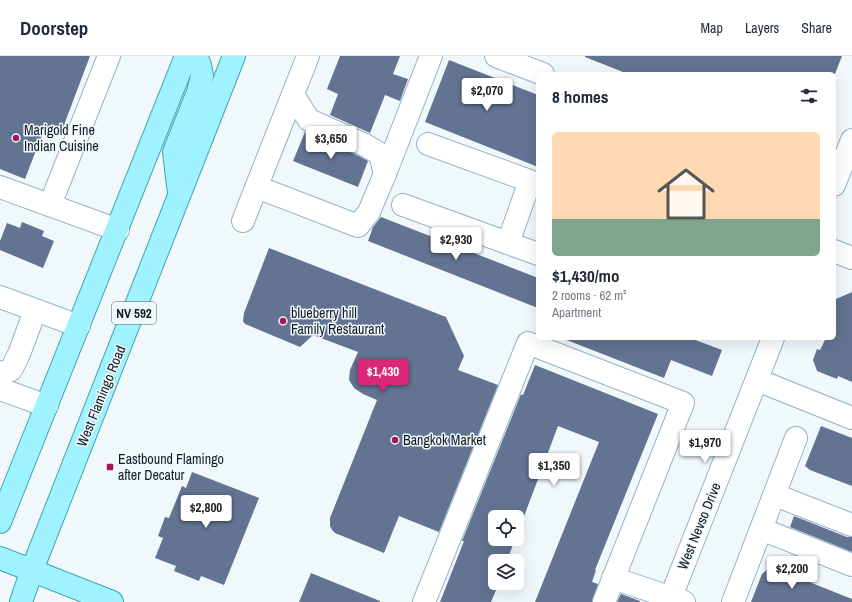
<!DOCTYPE html>
<meta charset="utf-8">
<style>
:root{--surface:#fff;--page:#f6f6f7;--text:#1f2937;--muted:#747a83;--line:#e0e1e3;--accent:#db2777}
body{margin:0;font-family:"Archivo Narrow",sans-serif;background:var(--page);color:var(--text);height:100vh;display:flex;flex-direction:column;font-size:15px;white-space:nowrap}
*{box-sizing:border-box;margin:0}
p{font-size:13px;color:var(--muted)}
.icon{flex:none;width:22px;height:22px;fill:none;stroke:currentColor;stroke-width:2;stroke-linecap:round;stroke-linejoin:round}
.map{position:relative;flex:1;overflow:hidden}
.side{position:absolute;left:536px;top:16px;width:300px;height:268px;display:flex;flex-direction:column;background:var(--surface);border-radius:6px;box-shadow:0 4px 16px #0002}
.side>*{flex:none}
.tools{position:absolute;left:488px;top:454px;display:grid;gap:8px}
.tools a{display:grid;place-items:center;width:36px;height:36px;border-radius:6px;background:var(--surface);box-shadow:0 4px 16px #0002;font-size:20px}
.price{position:absolute;translate:-50% -34px;padding:0 9px;border-radius:4px;background:#fff;color:#222;font-size:13px;line-height:26px;filter:drop-shadow(0 1px 2px #0008)}
.price::after{content:'';position:absolute;left:50%;top:24px;width:12px;height:9px;margin-left:-6px;background:inherit;clip-path:polygon(0 0,100% 0,50% 100%)}
.price.on{background:var(--accent);color:#fff}
ul{padding:0;list-style:none}
li{display:grid;align-content:center;gap:8px;height:212px;padding:0 16px}
li span{display:grid;place-items:center;height:124px;border-radius:6px;color:#555}
li>.icon{margin-inline-start:auto}
span .icon{width:72px;height:72px;fill:#fffc;stroke-width:1}
li b{font-size:17px}
h2{display:flex;justify-content:space-between;align-items:center;height:48px;padding:0 16px;font-size:17px}
header{display:flex;align-items:center;gap:24px;box-sizing:border-box;height:56px;padding:0 20px;background:var(--surface);border-bottom:1px solid var(--line)}
header strong{font-size:19px}
nav{display:flex;gap:22px;margin-inline-start:auto;font-size:14px}
.map>svg:first-child{display:block}
.building{fill:#627492}
.lines{fill:none;stroke-linecap:round;stroke-linejoin:round}
.minor-casing{stroke:#94b4c6;stroke-width:24}
.major-casing{stroke:#43a3b2;stroke-width:24}
.minor{stroke:#fff;stroke-width:22}
.major{stroke:#9ff3ff;stroke-width:22}
.poi-dot{fill:#a61656;stroke:#f1f8fc;stroke-width:1.5}
.labels{text-anchor:middle;dominant-baseline:central;stroke-width:3;stroke-linejoin:round;paint-order:stroke}
.shield{fill:#f1f8fc;stroke:#545e64;stroke-width:1}
.shield-label{font-size:13px;font-weight:bold;fill:#101c23}
.poi-label{font-size:14px;fill:#101c23;stroke:#f1f8fc;text-anchor:start}
.street-label{font-size:14px;fill:#101c23;stroke:#f1f8fc}
</style>
<header>
<strong>Doorstep</strong>
<nav><a>Map</a><a>Layers</a><a>Share</a></nav>
</header>
<div class="map">
<svg width="852" height="546" viewBox="0 0 852 546">
<rect width="100%" height="100%" fill="#f1f8fc"/>
<g class="building">
<polygon points="0,0 90,0 61,77 45,71 25,123 0,113"/>
<polygon points="340,0 400,0 393,18 408,23 400,45 385,39 370,77 330,59 338,38 327,33"/>
<polygon points="585,0 842,0 835,18 628,18 585,1"/>
<polygon points="449,4 538,39 538,111 425,66"/>
<polygon points="305,76 359,100 368,105 358,131 293,105"/>
<polygon points="381,161 538,222 538,252 368,185 373,171"/>
<polygon points="22,166 44,175 42,180 54,185 43,212 0,194 0,185 7,167 20,172"/>
<polygon points="269,192 446,261 464,300 458,314 498,329 439,476 399,460 384,497 335,477 332,474 330,470 330,462 377,344 363,338 354,332 349,324 350,314 358,296 313,279 300,291 245,268 243,265 244,257"/>
<polygon points="852,236 852,326 838,320 837,323 817,315 813,304 817,293 820,294 826,282 834,282 834,249 836,243"/>
<polygon points="564,282 690,282 722,294 712,320 671,304 664,322 564,283"/>
<polygon points="535,309 658,358 595,514 596,514 592,526 598,528 592,546 535,546 599,386 558,370 517,479 517,461 495,461 495,483 515,483 507,505 495,505 495,527 499,527 491,546 440,546 464,485 462,485 521,338 523,339"/>
<polygon points="821,370 852,382 852,430 810,414 805,410"/>
<polygon points="192,416 259,442 224,529 201,520 199,525 174,515 176,510 155,502 163,482 158,480 165,461 169,462 182,430 186,432"/>
<polygon points="794,460 847,481 852,481 852,496 790,471"/>
<polygon points="769,512 774,512 852,543 852,546 751,546 762,518"/>
<polygon points="311,517 380,545 380,546 299,546"/>
<polygon points="621,538 640,545 640,546 617,546"/>
</g>
<g class="lines">
<defs>
<g id="minor">
<polyline points="496,0 543,18"/>
<polyline points="428,88 530,125 508,187"/>
<polyline points="385,118 431,0"/>
<polyline points="834,129 852,84"/>
<polyline points="0,131 118,174"/>
<polyline points="257,131 358,170 369,156 385,118 380,98 365,89 309,64 293,39"/>
<polyline points="50,149 109,0"/>
<polyline points="403,149 538,198"/>
<polyline points="243,165 308,0"/>
<polyline points="834,195 852,202"/>
<polyline points="0,241 79,270"/>
<polyline points="0,316 3,317 11,314 19,298 35,255"/>
<polyline points="757,324 852,362"/>
<polyline points="0,333 47,350"/>
<polyline points="775,439 852,469"/>
<polyline points="761,473 852,509"/>
<polyline points="613,522 684,546"/>
<polyline points="424,546 528,287 683,347 604,546"/>
<polyline points="669,546 773,282"/>
<polyline points="733,546 796,382"/>
</g>
<g id="major">
<polyline points="179,137 174,96 198,36 202,20 200,9 196,0"/>
<polyline points="0,466 186,0"/>
<polyline points="0,502 112,546"/>
<polyline points="21,546 32,514 234,0"/>
</g>
</defs>
<use href="#minor" class="minor-casing"/>
<use href="#major" class="major-casing"/>
<use href="#minor" class="minor"/>
<use href="#major" class="major"/>
</g>
<g class="poi-dot">
<circle cx="16" cy="82" r="4"/>
<circle cx="283" cy="265" r="4"/>
<circle cx="395" cy="384" r="4"/>
<rect x="106" y="407" width="8" height="8" rx="2"/>
</g>
<g class="labels">
<rect class="shield" x="112" y="246" width="44" height="22" rx="3"/>
<g class="shield-label">
<text x="134" y="257">NV 592</text>
</g>
<g class="poi-label">
<text x="24" y="74">Marigold Fine<tspan x="24" dy="16">Indian Cuisine</tspan></text>
<text x="291" y="257">blueberry hill<tspan x="291" dy="16">Family Restaurant</tspan></text>
<text x="403" y="384">Bangkok Market</text>
<text x="118" y="403">Eastbound Flamingo<tspan x="118" dy="16">after Decatur</tspan></text>
</g>
<g class="street-label">
<text transform="translate(101 340) rotate(-68)">West Flamingo Road</text>
<text transform="translate(699 470) rotate(-68)">West Nevso Drive</text>
</g>
</g>
</svg>
<div class="tools">
<a><svg class="icon" aria-label="locate" viewBox="0 0 24 24"><circle cx="12" cy="12" r="6"/><path d="M12 2v4M12 18v4M2 12h4M18 12h4"/></svg></a>
<a><svg class="icon" aria-label="layers" viewBox="0 0 24 24"><path d="M12 4l9 5-9 5-9-5zM3 14l9 5 9-5"/></svg></a>
</div>
<b class="price" style="left:487px;top:56px">$2,070</b>
<b class="price" style="left:331px;top:104px">$3,650</b>
<b class="price" style="left:456px;top:205px">$2,930</b>
<b class="price on" style="left:383px;top:337px">$1,430</b>
<b class="price" style="left:705px;top:408px">$1,970</b>
<b class="price" style="left:554px;top:431px">$1,350</b>
<b class="price" style="left:206px;top:473px">$2,800</b>
<b class="price" style="left:792px;top:534px">$2,200</b>
<section class="side">
<h2>8 homes<svg class="icon" aria-label="filters" viewBox="0 0 24 24"><path d="M4 7h16M4 17h16"/><circle cx="9" cy="7" r="2"/><circle cx="15" cy="17" r="2"/></svg></h2>
<ul>
<li><span style="background:linear-gradient(#ffd9b3 70%,#7fa58c 0)"><svg class="icon" aria-label="home" viewBox="0 0 24 24"><path d="M3 11l9-7 9 7M6 9v11h12V9"/></svg></span><div><b>$1,430/mo</b><p>2 rooms · 62 m²</p><p>Apartment</p></div></li>
</ul>
</section>
</div>
